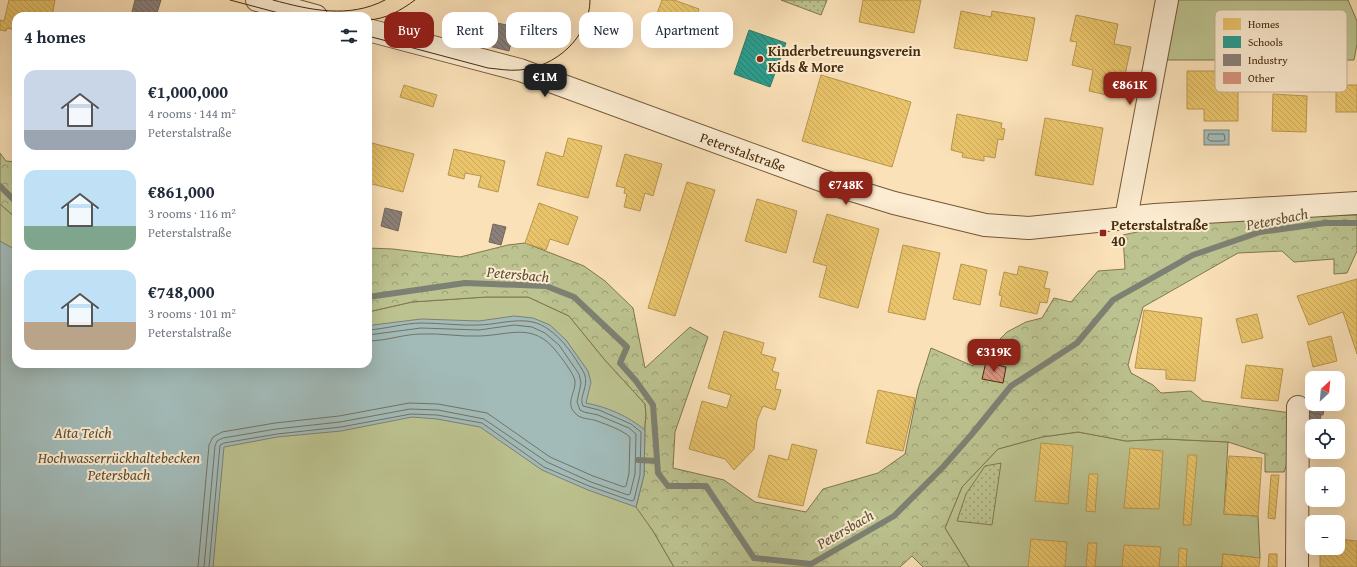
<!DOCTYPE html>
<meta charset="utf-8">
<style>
:root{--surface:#fff;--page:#f2f2f3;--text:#1f2937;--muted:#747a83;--accent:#8f2418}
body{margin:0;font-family:"Gentium Book Plus",serif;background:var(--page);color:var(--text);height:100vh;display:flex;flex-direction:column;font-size:15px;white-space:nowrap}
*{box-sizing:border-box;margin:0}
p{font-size:13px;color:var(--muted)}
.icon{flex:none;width:22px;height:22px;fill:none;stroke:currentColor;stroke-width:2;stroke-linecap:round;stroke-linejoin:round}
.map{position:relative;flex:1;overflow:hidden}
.sheet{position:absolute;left:12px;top:12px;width:360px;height:356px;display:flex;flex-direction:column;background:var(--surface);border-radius:12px;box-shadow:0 4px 16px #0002}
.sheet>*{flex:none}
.hud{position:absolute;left:384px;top:12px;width:380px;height:36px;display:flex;gap:8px}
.needle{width:26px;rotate:26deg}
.buttons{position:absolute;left:1305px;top:371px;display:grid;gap:8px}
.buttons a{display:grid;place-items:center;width:40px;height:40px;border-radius:8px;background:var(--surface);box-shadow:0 4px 16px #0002;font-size:20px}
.price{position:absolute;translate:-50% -34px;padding:0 9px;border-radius:8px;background:var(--accent);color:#fff;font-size:13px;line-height:26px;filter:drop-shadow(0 1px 2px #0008)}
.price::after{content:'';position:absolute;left:50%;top:24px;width:12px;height:9px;margin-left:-6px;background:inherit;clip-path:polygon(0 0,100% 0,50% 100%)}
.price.active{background:#222;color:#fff}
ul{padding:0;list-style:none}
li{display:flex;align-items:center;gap:12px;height:100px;padding:0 12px}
li span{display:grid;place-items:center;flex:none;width:112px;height:80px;border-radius:12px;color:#555}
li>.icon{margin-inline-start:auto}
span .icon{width:48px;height:48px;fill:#fffc;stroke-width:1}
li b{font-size:17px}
h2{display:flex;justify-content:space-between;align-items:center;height:48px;padding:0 12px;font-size:17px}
.tag{padding:0 14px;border-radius:12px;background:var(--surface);box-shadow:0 4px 16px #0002;font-size:14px;line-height:36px}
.tag.active{background:var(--accent);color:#fff}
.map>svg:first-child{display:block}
.grass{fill:#bcc390;stroke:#81774e}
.forest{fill:url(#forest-crowns);stroke:#81774e}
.park{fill:url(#park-dots);stroke:#81774e}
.water{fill:#a2bbb9;stroke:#7d8173}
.homes{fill:url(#homes-back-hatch);stroke:#b8964e}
.schools{fill:url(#schools-back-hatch);stroke:#327b67}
.industry{fill:url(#industry-back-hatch);stroke:#76675a}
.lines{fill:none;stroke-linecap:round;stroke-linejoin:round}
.shore{stroke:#747362;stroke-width:1}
.stream{stroke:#7d8173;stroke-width:6}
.building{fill:url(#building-back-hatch);stroke:#462b0b}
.minor-casing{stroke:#735836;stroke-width:24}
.minor{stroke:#fcecd1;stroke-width:22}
.tram{stroke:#462b0b;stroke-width:1}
.poi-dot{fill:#8f2418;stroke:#fcecd1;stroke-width:1.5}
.labels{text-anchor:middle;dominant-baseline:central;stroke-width:4;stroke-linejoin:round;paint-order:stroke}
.poi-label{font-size:14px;font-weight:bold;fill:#462b0b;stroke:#fcecd1;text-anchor:start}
.street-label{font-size:14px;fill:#462b0b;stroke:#fcecd1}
.water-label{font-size:15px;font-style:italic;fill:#5d4f36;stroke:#fcecd1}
.key{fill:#fcecd1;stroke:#c5b296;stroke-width:1}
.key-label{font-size:11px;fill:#462b0b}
</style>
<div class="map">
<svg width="1357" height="567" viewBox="0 0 1357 567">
<defs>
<pattern id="forest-crowns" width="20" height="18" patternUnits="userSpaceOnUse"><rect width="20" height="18" fill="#bcc390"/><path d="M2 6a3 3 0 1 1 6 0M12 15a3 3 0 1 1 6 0" fill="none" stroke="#9b9f74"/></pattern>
<pattern id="park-dots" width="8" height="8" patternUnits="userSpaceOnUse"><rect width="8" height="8" fill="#bcc390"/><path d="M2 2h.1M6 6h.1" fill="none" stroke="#9b9f74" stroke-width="1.8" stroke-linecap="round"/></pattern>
<pattern id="homes-back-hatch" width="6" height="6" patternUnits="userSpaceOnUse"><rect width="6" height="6" fill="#e9c46a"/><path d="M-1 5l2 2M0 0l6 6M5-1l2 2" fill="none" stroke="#c9a95b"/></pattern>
<pattern id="schools-back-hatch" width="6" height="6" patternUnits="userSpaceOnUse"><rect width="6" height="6" fill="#2a9d8f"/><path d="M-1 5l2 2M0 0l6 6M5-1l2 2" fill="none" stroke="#268073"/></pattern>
<pattern id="industry-back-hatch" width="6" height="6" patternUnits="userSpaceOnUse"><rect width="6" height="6" fill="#8a817c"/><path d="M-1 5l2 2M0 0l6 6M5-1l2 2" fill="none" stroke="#736a64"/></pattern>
<pattern id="building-back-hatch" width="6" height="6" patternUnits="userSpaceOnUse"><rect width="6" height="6" fill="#d7947e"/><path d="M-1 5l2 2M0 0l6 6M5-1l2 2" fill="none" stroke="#b07965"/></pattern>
</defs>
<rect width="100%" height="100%" fill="#fbe1b8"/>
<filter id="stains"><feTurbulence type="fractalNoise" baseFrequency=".005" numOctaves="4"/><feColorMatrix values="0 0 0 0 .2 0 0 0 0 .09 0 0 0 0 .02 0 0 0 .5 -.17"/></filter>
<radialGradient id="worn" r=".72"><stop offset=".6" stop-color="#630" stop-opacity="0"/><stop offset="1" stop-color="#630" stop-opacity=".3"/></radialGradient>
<g class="grass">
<polygon points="1176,0 1348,0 1357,21 1357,44 1354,60 1165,60"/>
<polygon points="0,204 16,218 16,298 0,289"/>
<polygon points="486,297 528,297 569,316 604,359 645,404 646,414 645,426 644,475 637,507 653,531 674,567 0,567 138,479 368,364 368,312 412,302"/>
<polygon points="1078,432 1126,441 1165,439 1228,442 1224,514 1258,516 1260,558 1223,554 1222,567 969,567 945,528 962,487 998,449 1042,437"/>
</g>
<g class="forest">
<polygon points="0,153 6,161 16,162 16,218 0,204"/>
<polygon points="1357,215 1357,251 1347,273 1334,274 1334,259 1294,262 1282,251 1238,253 1143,307 1128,365 1131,373 1153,385 1161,393 1191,391 1203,401 1291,413 1292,449 1284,472 1265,472 1265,454 1228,442 1165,439 1126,441 1078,432 1042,437 998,449 962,487 945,528 969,567 923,567 912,556 900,567 674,567 653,531 636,507 644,475 645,426 646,414 645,404 604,359 569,316 528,297 486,297 412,302 368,312 368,248 393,249 460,257 508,245 525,243 584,266 605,281 633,308 645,368 690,327 708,337 675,432 673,468 724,480 755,502 806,512 823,489 878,473 905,454 918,389 931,348 973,366 1007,332 1026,322 1042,318 1054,298 1071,302 1098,271 1125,269 1123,235 1165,226 1243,218"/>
</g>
<g class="park">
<polygon points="781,0 827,0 821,15"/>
<polygon points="1001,463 992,525 957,521 966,494 985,466"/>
</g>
<g class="water">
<rect x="1204" y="130" width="25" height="15"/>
<path d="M0,241L16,250V364H368V327L373,325L421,319L479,321L514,316L533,318L550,325L566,340L588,371L591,382L586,403C607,407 628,416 645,430L644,475L636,507L588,490L542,470L480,427L437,419L412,417L341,431L277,437L224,447L213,567H0Z"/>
</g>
<g class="homes">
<polygon points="9,0 55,0 52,16 16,16 16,30 7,28 6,31 0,30 0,20 4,21"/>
<polygon points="662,0 674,0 699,9 687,43 651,30"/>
<polygon points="863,0 921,0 914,33 859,22"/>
<polygon points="961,11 991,17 992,11 1035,18 1027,61 954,48"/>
<polygon points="1076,15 1118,24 1114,44 1131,47 1120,98 1089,91 1093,70 1072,65 1077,42 1070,41"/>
<polygon points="1187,71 1238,71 1238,121 1204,121 1204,109 1187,109"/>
<polygon points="821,75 911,102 892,167 802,141"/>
<polygon points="404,85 437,95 433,107 400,97"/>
<rect x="1336" y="85" width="21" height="27"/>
<polygon points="1273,94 1307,96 1306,132 1272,131"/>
<polygon points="957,114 1002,123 1001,128 1005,129 1003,140 998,139 995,158 984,156 984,161 962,157 963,153 951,150"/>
<polygon points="1045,118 1103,128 1093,185 1035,175"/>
<polygon points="568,138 602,146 588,198 537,185 546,152 563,157"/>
<polygon points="368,142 414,154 403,192 368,183"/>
<polygon points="454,149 505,161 498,192 478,187 481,176 465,173 464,179 448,175"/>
<polygon points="625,154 662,164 653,196 645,193 640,211 624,207 627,194 624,193 625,188 616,186"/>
<polygon points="687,182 715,190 675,316 648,308"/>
<polygon points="757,199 797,211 786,253 745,241"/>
<polygon points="539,203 578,217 568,245 550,239 546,250 525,243"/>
<polygon points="827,214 879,229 858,308 819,297 827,266 813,262"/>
<polygon points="903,245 940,253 925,320 888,312"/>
<polygon points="961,264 987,270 980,305 953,299"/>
<polygon points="1019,266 1048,272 1044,288 1050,289 1047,303 1040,302 1037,314 1000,306 1002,296 999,295 1004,272 1017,275"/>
<polygon points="1357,279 1357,354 1343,312 1309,325 1297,296"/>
<polygon points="1144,310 1202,318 1195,381 1166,379 1166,370 1135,368"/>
<polygon points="1257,314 1263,338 1242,343 1236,319"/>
<polygon points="724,331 764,343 761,354 776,358 772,371 779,373 775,389 781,390 775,410 763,406 757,420 754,449 734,470 725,459 689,449 702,401 727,408 731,395 708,388"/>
<polygon points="1331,336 1337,361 1313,367 1307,342"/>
<polygon points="1246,365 1283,369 1278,401 1241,398"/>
<polygon points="878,390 915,398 903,451 866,443"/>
<polygon points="1041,443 1073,446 1068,504 1035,501"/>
<polygon points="792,444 817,450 803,506 758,497 769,455 788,460"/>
<polygon points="1130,448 1163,451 1159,509 1124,508"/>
<polygon points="1188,455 1197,455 1191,525 1183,525"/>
<polygon points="1229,456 1262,458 1258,516 1224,514"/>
<polygon points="1089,474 1098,474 1095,512 1086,511"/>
<polygon points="1271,475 1279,475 1275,519 1268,518"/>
<polygon points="1031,539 1067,542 1065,567 1028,567"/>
<polygon points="1338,539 1357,541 1357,567 1320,567 1320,548 1338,548"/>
<polygon points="1088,543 1097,543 1095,567 1086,567"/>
<polygon points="1124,545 1161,547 1159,567 1122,567"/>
<polygon points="1179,548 1187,549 1186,567 1178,567"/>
<polygon points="1223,554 1260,558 1259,567 1222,567"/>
<polygon points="1269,554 1277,554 1277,567 1268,567"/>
</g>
<polygon class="schools" points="749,30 786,43 770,87 734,74"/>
<g class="industry">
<polygon points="135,0 161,0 156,16 131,16"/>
<polygon points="454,13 515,27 509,51 448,36"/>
<polygon points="385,208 402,212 398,231 381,226"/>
<polygon points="493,224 506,227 501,245 489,242"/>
<polygon points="1308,384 1312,385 1312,404 1325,404 1323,415 1303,411"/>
<polygon points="1306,412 1321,415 1319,426 1312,426 1312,432 1303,431"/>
</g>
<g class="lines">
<g class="shore">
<polygon points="1209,134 1224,134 1225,140 1223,141 1210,141 1208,139"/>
<path d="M198,567L209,445L213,437L222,432L275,423L339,416L409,403L438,404L487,413L550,457L593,476L624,487L626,486L629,473L630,437C622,430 608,425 597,421C590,418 581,420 575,413C565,403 576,392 575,381C574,374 561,357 556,351C533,322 510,335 480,336C461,337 441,333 422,334C404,334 386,341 368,341"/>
<polyline points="204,567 215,446 217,441 223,438 276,429 340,422 410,409 438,410 484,419 547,462 591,482 628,495 630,494 635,474 636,434 629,428 598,415 584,412 580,410 577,402 581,383 579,374 559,345 545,333 532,327 514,325 479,330 421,328 368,335"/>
<path d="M209,567L220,445L224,443L277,434L341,427L411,414L437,415L482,423L544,467L589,486L632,501L634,500L640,475L641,432L631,424L599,410L583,406C578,396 591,385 583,371C574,356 563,339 548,329C528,314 503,324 480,325C461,326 441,323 422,323C404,323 386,329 368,330"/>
</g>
<g class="stream">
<polyline points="0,186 16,202"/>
<polyline points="368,297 465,283 546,286 574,297 627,347 620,363 636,381 653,405 658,473 668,486 706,486 754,558 811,564 894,516 943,467 972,434 1011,386 1077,343 1113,300 1193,255 1260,232 1325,223 1357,223"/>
<polyline points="638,460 657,461"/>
</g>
</g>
<polygon class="building" points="986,362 1006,367 1003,383 982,379"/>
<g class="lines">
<defs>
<g id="minor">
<polyline points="257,0 316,16"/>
<polyline points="368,30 520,70 829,183 894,203 985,225 1029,228 1155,215 1357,203"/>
<polyline points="1126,218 1167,0"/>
<polyline points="1297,567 1298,407"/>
</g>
</defs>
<use href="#minor" class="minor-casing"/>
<use href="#minor" class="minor"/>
<g class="tram">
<polyline points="230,0 290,16"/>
<path d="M273,0C310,10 349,19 385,0"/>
<path d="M368,20C386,19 400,11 415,0"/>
<path d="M368,36L488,68C499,69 509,71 519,70C555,68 590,37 590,0"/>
</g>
</g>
<g class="poi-dot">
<circle cx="760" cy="59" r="4"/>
<rect x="1099" y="229" width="8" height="8" rx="2"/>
</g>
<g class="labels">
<g class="poi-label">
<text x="768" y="51">Kinderbetreuungsverein<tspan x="768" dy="16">Kids &amp; More</tspan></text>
<text x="1111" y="225">Peterstalstraße<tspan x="1111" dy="16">40</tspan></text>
</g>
<g class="street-label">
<text transform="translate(743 152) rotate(20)">Peterstalstraße</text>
</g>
<g class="water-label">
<text transform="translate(1277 219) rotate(-11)">Petersbach</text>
<text transform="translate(518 274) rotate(5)">Petersbach</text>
<text x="83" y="432">Aita Teich</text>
<text x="119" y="457">Hochwasserrückhaltebecken<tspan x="119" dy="17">Petersbach</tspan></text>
<text transform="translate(845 529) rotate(-30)">Petersbach</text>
</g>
</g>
<rect x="1215" y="10" width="132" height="82" rx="6" class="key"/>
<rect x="1223" y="18" width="18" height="12" fill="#e9c46a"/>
<rect x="1223" y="36" width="18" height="12" fill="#2a9d8f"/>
<rect x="1223" y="54" width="18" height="12" fill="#8a817c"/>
<rect x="1223" y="72" width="18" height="12" fill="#d7947e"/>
<g class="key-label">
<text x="1248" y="28">Homes</text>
<text x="1248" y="46">Schools</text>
<text x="1248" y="64">Industry</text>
<text x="1248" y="82">Other</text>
</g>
<rect width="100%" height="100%" filter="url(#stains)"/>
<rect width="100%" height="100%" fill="url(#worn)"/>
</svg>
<div class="buttons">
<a><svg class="needle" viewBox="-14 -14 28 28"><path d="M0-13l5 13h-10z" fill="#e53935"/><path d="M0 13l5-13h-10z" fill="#747a83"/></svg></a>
<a><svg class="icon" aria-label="locate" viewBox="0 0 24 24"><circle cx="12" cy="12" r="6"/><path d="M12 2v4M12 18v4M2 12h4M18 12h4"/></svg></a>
<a>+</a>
<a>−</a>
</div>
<b class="price active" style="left:545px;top:98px">€1M</b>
<b class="price" style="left:1130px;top:106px">€861K</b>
<b class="price" style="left:846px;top:206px">€748K</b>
<b class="price" style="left:994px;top:373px">€319K</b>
<div class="hud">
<a class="tag active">Buy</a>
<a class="tag">Rent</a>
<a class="tag">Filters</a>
<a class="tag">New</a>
<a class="tag">Apartment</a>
</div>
<section class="sheet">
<h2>4 homes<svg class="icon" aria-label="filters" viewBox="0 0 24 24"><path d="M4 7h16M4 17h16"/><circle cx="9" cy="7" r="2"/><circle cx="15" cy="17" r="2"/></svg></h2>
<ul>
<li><span style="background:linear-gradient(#c9d6e8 75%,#9aa5b1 0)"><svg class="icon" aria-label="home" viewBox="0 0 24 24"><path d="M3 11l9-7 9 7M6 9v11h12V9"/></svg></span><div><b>€1,000,000</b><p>4 rooms · 144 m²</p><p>Peterstalstraße</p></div></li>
<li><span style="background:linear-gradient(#bfe0f5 70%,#7fa58c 0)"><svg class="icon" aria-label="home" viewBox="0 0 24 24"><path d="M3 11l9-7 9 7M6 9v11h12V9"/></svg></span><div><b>€861,000</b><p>3 rooms · 116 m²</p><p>Peterstalstraße</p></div></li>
<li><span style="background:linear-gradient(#bfe0f5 65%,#b9a48a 0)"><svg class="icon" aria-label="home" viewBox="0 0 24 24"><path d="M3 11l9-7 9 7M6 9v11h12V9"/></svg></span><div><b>€748,000</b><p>3 rooms · 101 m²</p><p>Peterstalstraße</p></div></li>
</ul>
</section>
</div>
